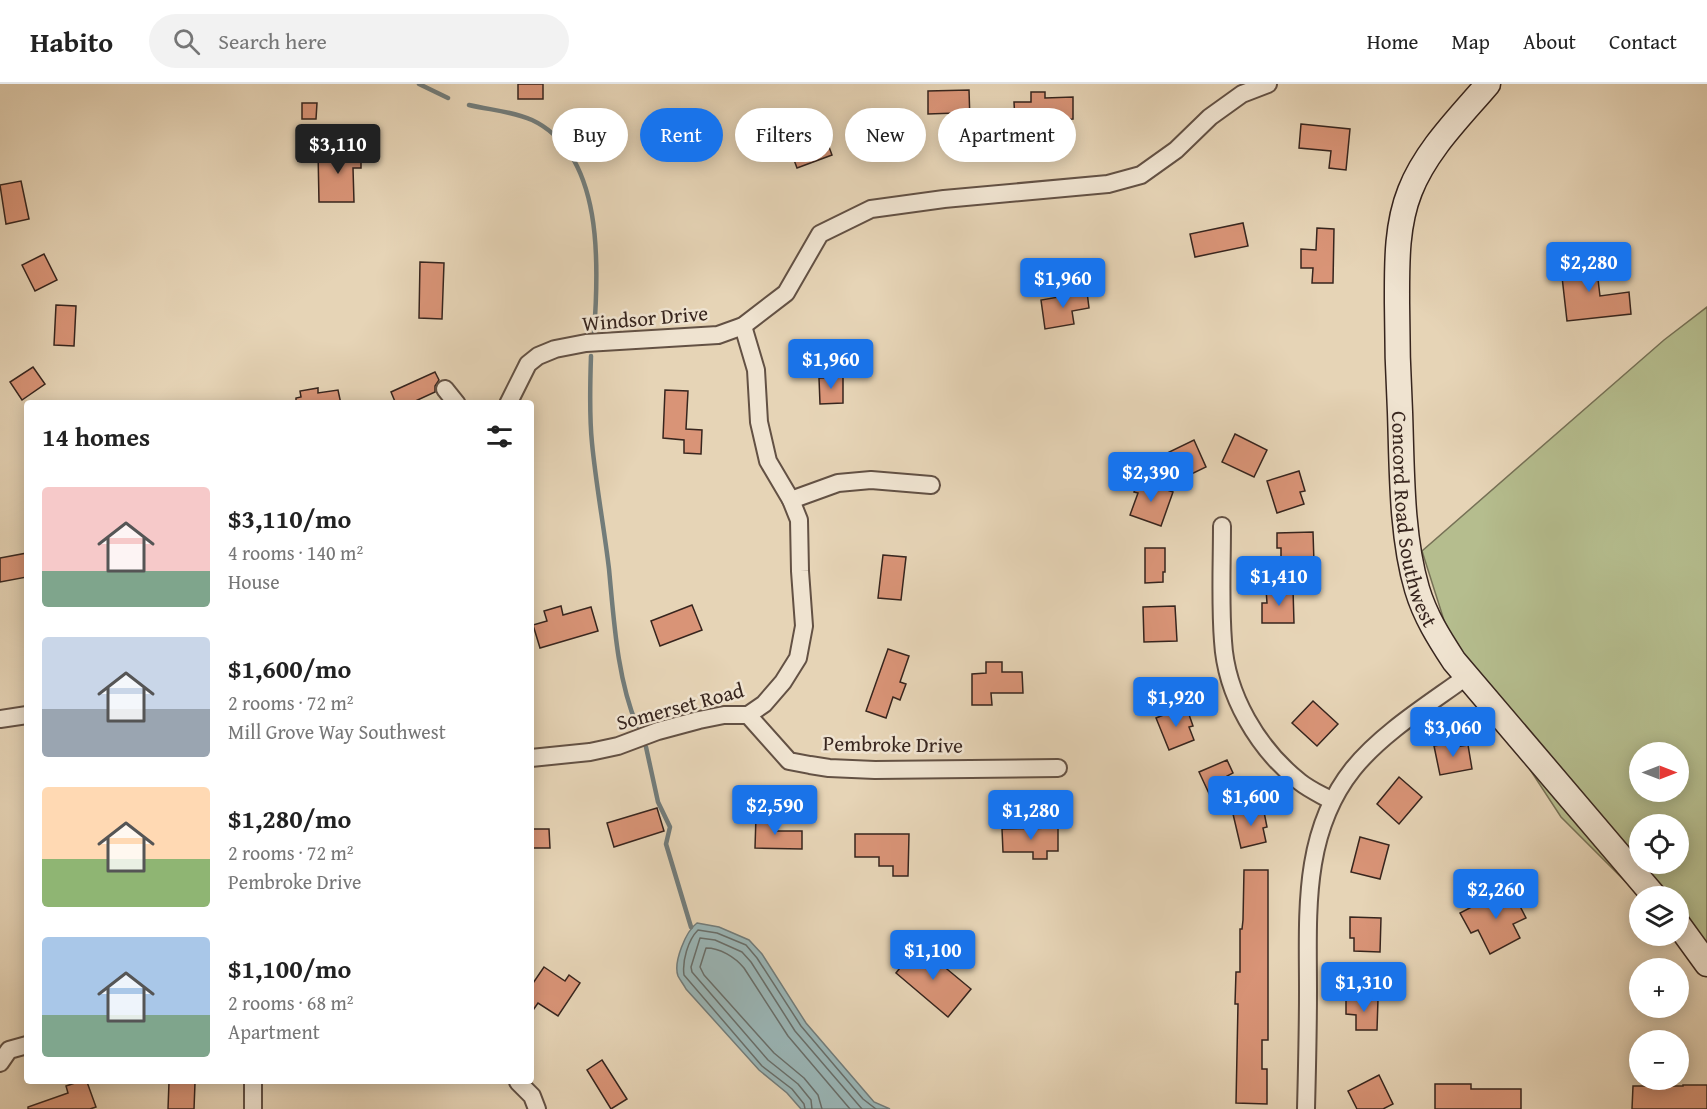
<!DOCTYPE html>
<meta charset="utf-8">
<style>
:root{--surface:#fff;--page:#f2f2f2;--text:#222;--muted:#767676;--line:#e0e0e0;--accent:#1a73e8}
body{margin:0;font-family:"Gentium Book Plus",serif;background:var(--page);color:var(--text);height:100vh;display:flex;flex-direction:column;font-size:22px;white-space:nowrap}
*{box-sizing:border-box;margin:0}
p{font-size:20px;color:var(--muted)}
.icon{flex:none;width:33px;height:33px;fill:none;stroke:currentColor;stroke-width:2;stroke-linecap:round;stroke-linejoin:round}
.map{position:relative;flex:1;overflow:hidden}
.details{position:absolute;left:24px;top:316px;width:510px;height:684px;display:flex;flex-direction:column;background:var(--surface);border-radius:6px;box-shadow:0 3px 15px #0003}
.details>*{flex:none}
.hud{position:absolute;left:552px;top:24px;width:570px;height:54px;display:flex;gap:12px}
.needle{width:39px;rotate:90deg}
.buttons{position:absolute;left:1629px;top:658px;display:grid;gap:12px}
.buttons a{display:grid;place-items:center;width:60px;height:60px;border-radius:50%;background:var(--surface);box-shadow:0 3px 15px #0003;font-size:30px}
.price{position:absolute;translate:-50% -51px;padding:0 14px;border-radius:6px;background:var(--accent);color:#fff;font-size:20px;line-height:39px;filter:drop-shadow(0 2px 3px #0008)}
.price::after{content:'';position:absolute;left:50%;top:36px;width:18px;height:14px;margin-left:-9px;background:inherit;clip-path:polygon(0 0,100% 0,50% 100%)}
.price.selected{background:#222;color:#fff}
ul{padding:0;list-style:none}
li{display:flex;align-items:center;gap:18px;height:150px;padding:0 18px}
li span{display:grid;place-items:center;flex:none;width:168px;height:120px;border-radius:6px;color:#555}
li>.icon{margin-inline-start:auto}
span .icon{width:72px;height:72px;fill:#fffc;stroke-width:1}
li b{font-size:26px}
h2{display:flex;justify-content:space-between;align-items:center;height:72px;padding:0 18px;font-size:26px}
.pill{padding:0 21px;border-radius:27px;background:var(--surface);box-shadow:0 3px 15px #0003;font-size:21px;line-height:54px}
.pill.selected{background:var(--accent);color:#fff}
header{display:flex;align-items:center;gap:36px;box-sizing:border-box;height:84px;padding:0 30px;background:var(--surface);border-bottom:2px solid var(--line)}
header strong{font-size:28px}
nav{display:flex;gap:33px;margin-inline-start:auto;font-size:21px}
.search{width:420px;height:54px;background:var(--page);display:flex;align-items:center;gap:15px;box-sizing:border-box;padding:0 21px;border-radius:33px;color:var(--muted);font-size:22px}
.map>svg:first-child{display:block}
.green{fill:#b5bd8e;stroke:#767156;stroke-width:1.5;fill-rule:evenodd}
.water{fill:#9ab6b7;stroke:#727c7a;stroke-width:1.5}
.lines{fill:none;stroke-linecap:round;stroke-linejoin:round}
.shore{stroke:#686e6a;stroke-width:1.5}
.stream{stroke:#727c7a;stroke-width:4.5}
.building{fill:#d99477;stroke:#37251e;stroke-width:1.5}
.street-casing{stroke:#635144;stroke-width:20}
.secondary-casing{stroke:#37251e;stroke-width:27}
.street{stroke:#efe3d0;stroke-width:16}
.secondary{stroke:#efe3d0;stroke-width:24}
.labels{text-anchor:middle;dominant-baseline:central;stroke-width:5;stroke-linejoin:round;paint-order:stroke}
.street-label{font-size:21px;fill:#37251e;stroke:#efe3d0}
</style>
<header>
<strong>Habito</strong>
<div class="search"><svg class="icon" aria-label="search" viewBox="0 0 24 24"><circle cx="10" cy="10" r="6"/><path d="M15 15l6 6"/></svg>Search here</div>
<nav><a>Home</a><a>Map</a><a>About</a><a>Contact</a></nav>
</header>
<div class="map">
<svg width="1707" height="1025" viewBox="0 0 1707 1025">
<rect width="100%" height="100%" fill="#e6d4b6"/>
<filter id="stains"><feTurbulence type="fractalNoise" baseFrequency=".00333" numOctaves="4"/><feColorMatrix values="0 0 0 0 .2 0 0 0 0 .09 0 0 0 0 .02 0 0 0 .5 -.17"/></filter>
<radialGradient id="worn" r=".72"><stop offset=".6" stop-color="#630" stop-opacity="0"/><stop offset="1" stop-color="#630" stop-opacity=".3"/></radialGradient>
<path class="green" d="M1707,223V879L1679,851L1678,813H1641L1561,733L1455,571L1422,467L1664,256ZM1640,669H1678V708H1640ZM1640,741H1678V780H1640Z"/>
<path class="water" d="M697,839L719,843L749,856L762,870L806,939L868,1011L874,1018L890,1025H801L787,1009L759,986L686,905C684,901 680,896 678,892C673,878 686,847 697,839Z"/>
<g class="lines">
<g class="shore">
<path d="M805,1025L804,1020L792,1005L762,982L684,891C682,877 688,856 698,846L717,849L746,861L757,874L801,942L863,1015L876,1025"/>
<polyline points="812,1025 811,1016 798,1000 768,976 692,888 691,883 700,854 715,856 742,868 751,878 795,947 862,1025"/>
<path d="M822,1025L818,1011L804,994L774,969L704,891L700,883L706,864C720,864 735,873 744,884L788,952L850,1025"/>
</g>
<g class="stream">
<polyline points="419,0 448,14"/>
<path d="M469,21C490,26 512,27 532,36C604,70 599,182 594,249"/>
<path d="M591,272C590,301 589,330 592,359C596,401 604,443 609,485C614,537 617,594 637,642"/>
<polyline points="646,663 658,718 670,743 666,760 691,843"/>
</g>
</g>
<g class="building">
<rect x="518" y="0" width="25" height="15"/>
<polygon points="969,6 970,37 956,37 956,29 928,30 928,7"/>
<polygon points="1031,8 1045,8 1045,14 1073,13 1073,35 1015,37 1014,18 1031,18"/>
<polygon points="302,19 317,19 316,35 302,35"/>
<polygon points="1301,40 1350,45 1346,86 1329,84 1331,67 1299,64"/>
<polygon points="825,52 832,71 797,84 790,65"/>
<polygon points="361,66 361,84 353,84 354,118 319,118 318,67"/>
<polygon points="21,97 29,135 6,140 0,101"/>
<polygon points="1243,139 1248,162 1195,173 1190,150"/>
<polygon points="1317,144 1334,145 1333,199 1312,199 1313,184 1301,184 1301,165 1316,166"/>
<polygon points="44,170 57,196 35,207 22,181"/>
<polygon points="1586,172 1588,188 1597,187 1600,212 1629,208 1631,230 1567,237 1560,175"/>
<polygon points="420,178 444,179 442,235 419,234"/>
<polygon points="1087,208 1089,224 1072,227 1074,240 1045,245 1041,216"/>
<polygon points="56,221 76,222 74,262 54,261"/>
<polygon points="33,283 45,300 22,316 10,298"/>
<polygon points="435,288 439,296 435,302 435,308 409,320 396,320 391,308"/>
<polygon points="843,293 843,319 820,320 819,294"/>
<polygon points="318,304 318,309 338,306 341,320 296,320 296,314 301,313 300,307"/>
<polygon points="665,306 688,307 686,345 702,346 701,370 684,369 684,356 663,354"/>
<polygon points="1235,350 1267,366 1254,393 1222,378"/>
<polygon points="1194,356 1206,383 1177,397 1165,370"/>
<polygon points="1299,387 1305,407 1300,408 1304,420 1277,429 1267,397"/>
<polygon points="1138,396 1173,408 1161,442 1130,431 1138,409 1134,408"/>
<polygon points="1313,448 1314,479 1281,480 1281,464 1277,464 1277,449"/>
<polygon points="1145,464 1165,464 1165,488 1163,488 1163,498 1145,499"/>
<polygon points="27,469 27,493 0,498 0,474"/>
<polygon points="883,471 906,473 901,516 878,514"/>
<polygon points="1266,505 1293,505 1294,539 1262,539 1262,519 1267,519"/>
<polygon points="692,521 702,546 660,562 651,537"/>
<polygon points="561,522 563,531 591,523 598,547 540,564 533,541 547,537 544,527"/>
<polygon points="1175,522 1177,557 1144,558 1143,523"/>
<polygon points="888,565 909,572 900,598 906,600 900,616 893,613 886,634 866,627"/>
<polygon points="986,578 1002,578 1002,588 1022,588 1023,609 991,609 992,621 972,621 972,590 986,589"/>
<polygon points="1313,617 1338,640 1317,662 1292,639"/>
<polygon points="1186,622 1193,642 1189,643 1194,656 1169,666 1156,634"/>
<polygon points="1455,658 1456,663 1468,661 1472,685 1440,691 1434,662"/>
<polygon points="1227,676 1233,689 1227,692 1234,709 1213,718 1199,688"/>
<polygon points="1399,693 1422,713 1399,740 1377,720"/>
<polygon points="1263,723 1267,743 1263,744 1266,758 1241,764 1233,730"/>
<polygon points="657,724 664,747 614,763 607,739"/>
<polygon points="756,732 776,733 775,747 802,747 802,765 755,764"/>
<polygon points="1058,744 1058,767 1047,767 1047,775 1033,775 1033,768 1003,768 1002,745"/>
<polygon points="531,745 549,745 550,764 531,764"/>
<polygon points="855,750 909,750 908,792 893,792 893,782 879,782 879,773 855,773"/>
<polygon points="1360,753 1389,761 1380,795 1351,788"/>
<polygon points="1244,786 1268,786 1268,956 1262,956 1262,985 1267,985 1267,1020 1236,1019 1238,920 1235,920 1236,888 1240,888 1240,845 1242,845 1243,836"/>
<polygon points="1510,803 1526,834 1513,840 1520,854 1490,870 1478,846 1471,849 1460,829"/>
<polygon points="1350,833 1381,834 1380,868 1354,867 1354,854 1350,854"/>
<polygon points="918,861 971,905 948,933 896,889"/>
<polygon points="544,883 565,897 569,891 580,899 558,932 538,919 531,929 531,902"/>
<polygon points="1346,914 1378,915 1377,946 1356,946 1356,931 1346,930"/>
<polygon points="602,976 627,1015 611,1025 587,986"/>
<polygon points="1379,991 1393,1020 1383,1025 1357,1025 1348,1007"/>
<polygon points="78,998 87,998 96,1023 90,1025 28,1025 28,1023 68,1009 66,1002"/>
<polygon points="169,998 195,999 194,1025 168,1025"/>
<polygon points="1435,1000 1471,1000 1471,1005 1521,1005 1521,1025 1435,1025"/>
<polygon points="1683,1001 1707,1001 1707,1025 1632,1025 1633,1002 1683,1002"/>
</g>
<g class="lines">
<defs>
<g id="street">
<polyline points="445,305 457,320"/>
<polyline points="508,320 528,280 538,272 555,265 586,259 718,251 743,242 786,209 820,150 871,125 944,115 1108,100 1141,91 1176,66 1210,33 1242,10 1268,0"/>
<polyline points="791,416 838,399 871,396 931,401"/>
<path d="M1222,442C1222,480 1220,519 1223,557C1226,611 1258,665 1300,698C1310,706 1322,711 1332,717"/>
<polyline points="748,631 789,677 810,681 829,684 875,686 1058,684"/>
<polyline points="0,635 27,631"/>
<polyline points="531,674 590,668 618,662 658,647 699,636 724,631 748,631 764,620 783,598 798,574 804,542 800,487 799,436 791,416 768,377 759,338 756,286 743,242"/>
<polyline points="0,979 9,966 27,961"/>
<polyline points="518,998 532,1012 537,1025"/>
<polyline points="253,1025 253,998"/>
<path d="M1306,1025C1307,986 1308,946 1308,907C1308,829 1302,749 1353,685C1382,649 1429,620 1466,593"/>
</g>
<g id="secondary">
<path id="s1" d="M1488,0C1460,33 1426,66 1410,107C1396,142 1397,181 1397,219C1397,255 1398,292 1400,328C1402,384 1401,451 1417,505C1425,532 1439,554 1454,577L1655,813"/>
<polyline points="1678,840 1707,880"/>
</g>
</defs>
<use href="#street" class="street-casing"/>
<use href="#secondary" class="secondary-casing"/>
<use href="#street" class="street"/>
<use href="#secondary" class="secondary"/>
</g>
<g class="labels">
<g class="street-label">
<text transform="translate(645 234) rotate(-5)">Windsor Drive</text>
<text stroke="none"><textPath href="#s1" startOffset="464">Concord Road Southwest</textPath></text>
<text transform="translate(680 622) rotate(-15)">Somerset Road</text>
<text transform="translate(893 660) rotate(1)">Pembroke Drive</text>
</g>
</g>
<rect width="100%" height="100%" filter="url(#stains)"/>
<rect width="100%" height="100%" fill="url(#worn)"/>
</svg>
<div class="buttons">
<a><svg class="needle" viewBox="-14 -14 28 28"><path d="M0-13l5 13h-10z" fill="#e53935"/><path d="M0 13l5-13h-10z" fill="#767676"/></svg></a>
<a><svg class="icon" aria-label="locate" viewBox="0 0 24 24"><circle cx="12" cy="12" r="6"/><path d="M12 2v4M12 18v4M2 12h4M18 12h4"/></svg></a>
<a><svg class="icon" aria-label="layers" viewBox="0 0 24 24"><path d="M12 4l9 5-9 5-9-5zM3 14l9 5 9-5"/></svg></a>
<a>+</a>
<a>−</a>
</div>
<b class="price selected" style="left:338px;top:91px">$3,110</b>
<b class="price" style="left:1589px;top:209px">$2,280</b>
<b class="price" style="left:1063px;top:225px">$1,960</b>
<b class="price" style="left:831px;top:306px">$1,960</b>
<b class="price" style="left:1151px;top:419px">$2,390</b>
<b class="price" style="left:1279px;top:523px">$1,410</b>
<b class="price" style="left:1176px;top:644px">$1,920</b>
<b class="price" style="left:1453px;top:674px">$3,060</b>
<b class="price" style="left:1251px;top:743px">$1,600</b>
<b class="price" style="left:775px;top:752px">$2,590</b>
<b class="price" style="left:1031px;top:757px">$1,280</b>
<b class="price" style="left:1496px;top:836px">$2,260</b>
<b class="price" style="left:933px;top:897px">$1,100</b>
<b class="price" style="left:1364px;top:929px">$1,310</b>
<div class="hud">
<a class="pill">Buy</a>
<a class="pill selected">Rent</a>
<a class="pill">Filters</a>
<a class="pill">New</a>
<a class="pill">Apartment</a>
</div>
<section class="details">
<h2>14 homes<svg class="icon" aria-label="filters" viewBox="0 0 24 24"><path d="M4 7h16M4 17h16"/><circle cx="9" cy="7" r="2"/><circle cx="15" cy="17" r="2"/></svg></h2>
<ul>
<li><span style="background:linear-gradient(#f6c9c9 70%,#7fa58c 0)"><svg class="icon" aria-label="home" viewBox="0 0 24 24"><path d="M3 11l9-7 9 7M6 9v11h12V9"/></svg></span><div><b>$3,110/mo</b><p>4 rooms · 140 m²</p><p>House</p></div></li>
<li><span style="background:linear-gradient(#c9d6e8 60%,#9aa5b1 0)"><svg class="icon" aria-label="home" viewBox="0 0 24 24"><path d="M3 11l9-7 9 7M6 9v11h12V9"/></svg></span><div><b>$1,600/mo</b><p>2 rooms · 72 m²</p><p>Mill Grove Way Southwest</p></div></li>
<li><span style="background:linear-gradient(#ffd9b3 60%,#8fb573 0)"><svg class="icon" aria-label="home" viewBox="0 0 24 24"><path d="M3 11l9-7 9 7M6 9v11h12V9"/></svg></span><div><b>$1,280/mo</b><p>2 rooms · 72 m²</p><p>Pembroke Drive</p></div></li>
<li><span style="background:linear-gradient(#a9c7e8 65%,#7fa58c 0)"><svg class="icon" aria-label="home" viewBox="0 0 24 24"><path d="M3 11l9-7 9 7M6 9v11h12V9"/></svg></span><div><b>$1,100/mo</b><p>2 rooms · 68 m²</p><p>Apartment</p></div></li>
</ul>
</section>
</div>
